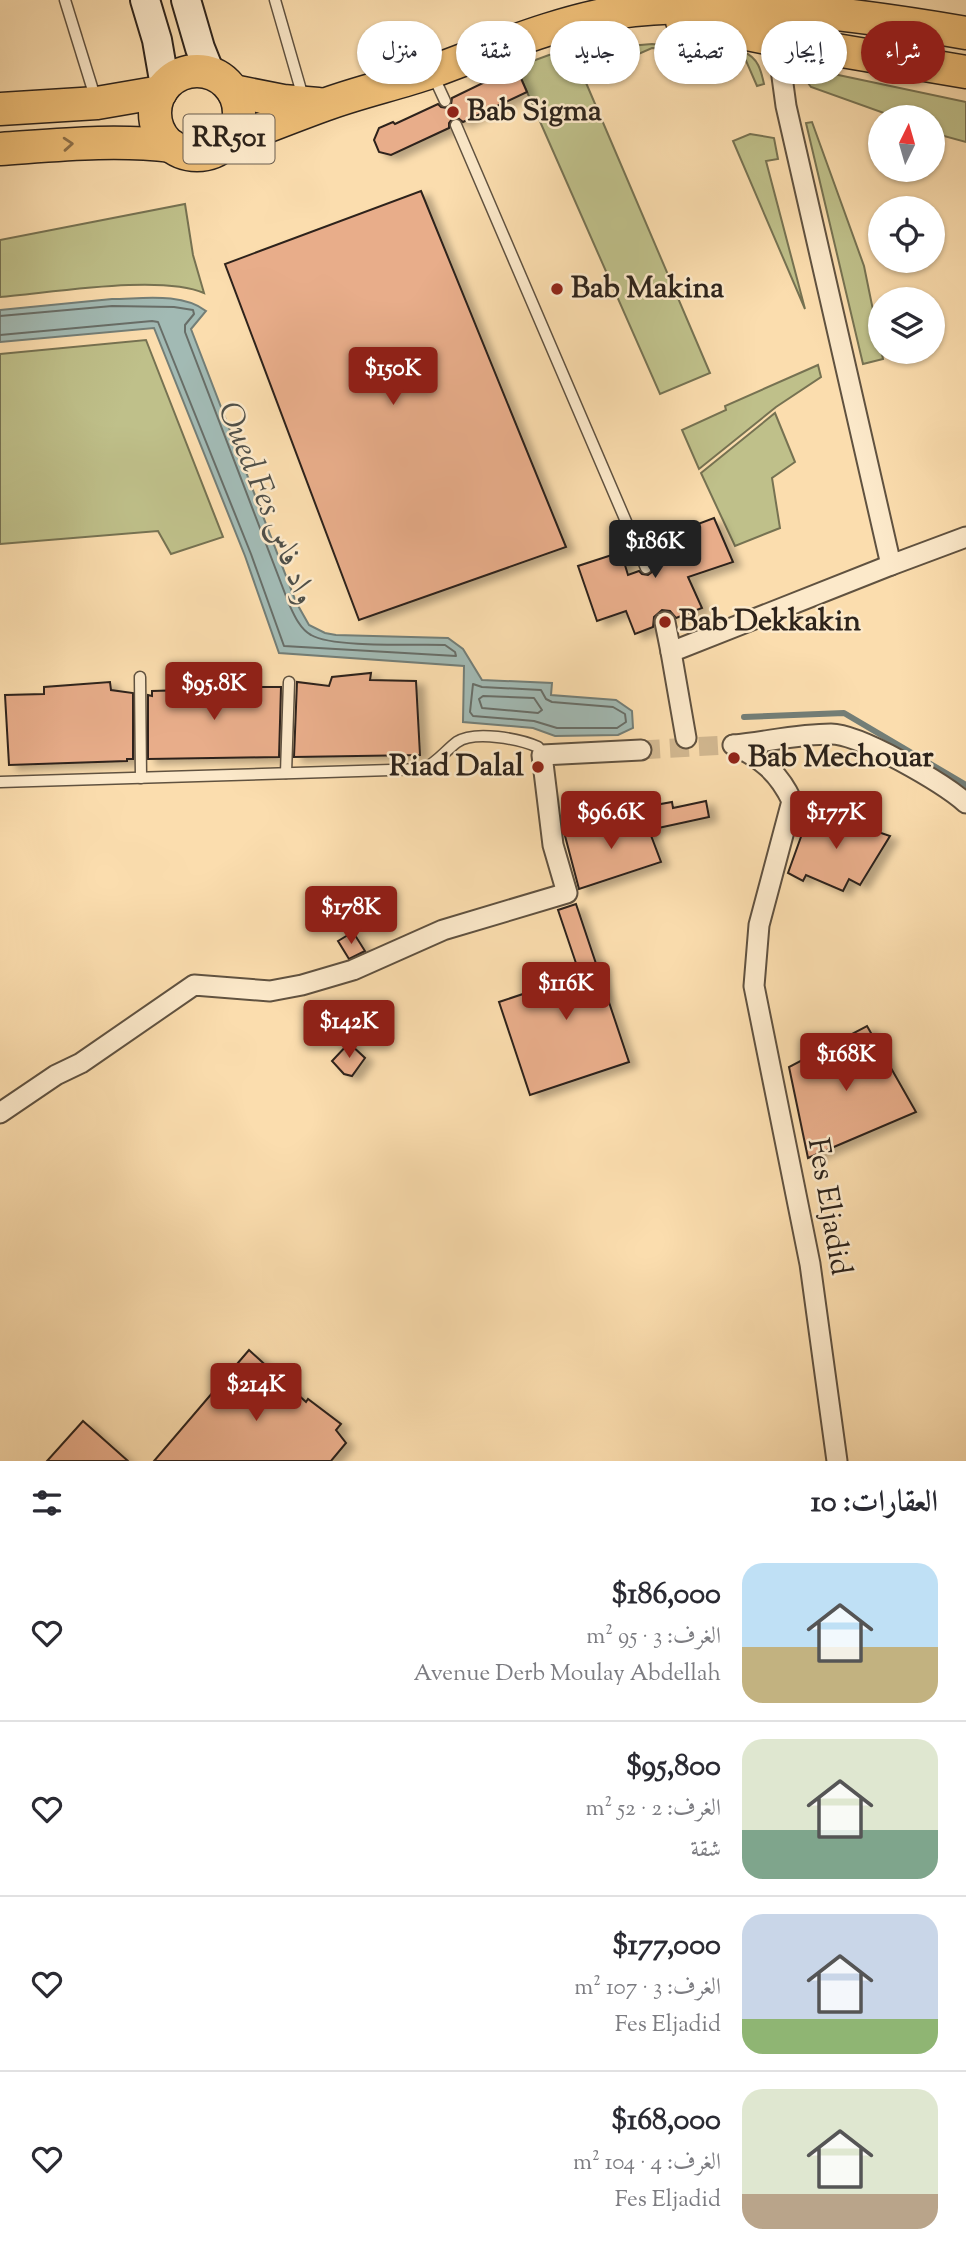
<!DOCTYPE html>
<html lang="ar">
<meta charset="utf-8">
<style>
:root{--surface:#fff;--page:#f2f2f3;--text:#2b2b33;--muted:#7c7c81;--line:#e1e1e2;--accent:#8f2418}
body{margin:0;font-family:"Sorts Mill Goudy",Amiri,serif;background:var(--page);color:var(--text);direction:rtl;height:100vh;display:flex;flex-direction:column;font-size:26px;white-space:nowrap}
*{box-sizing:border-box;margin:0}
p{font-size:23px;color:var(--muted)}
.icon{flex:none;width:38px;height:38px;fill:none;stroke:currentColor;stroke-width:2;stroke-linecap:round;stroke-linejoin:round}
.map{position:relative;height:1461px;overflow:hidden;direction:ltr}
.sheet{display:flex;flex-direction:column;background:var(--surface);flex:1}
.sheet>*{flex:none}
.hud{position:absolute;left:21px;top:21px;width:924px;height:63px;direction:rtl;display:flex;gap:14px}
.needle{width:46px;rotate:5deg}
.fabs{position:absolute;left:868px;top:105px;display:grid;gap:14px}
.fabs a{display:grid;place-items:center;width:77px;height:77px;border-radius:50%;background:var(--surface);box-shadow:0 2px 5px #0004;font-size:35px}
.price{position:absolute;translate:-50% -60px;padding:0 16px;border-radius:7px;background:var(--accent);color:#fff;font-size:23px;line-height:46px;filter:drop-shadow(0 2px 4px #0008)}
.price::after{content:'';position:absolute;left:50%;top:42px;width:21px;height:16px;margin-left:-10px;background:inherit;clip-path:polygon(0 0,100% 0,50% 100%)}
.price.active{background:#222;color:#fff}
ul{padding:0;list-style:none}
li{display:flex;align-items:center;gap:21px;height:175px;padding:0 28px}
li+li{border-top:2px solid var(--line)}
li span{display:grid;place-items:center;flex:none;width:196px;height:140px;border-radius:21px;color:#555}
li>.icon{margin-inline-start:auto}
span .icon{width:84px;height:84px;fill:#fffc;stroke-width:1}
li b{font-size:30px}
h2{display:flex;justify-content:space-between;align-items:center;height:84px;padding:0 28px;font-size:30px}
.chip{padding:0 24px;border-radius:32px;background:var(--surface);box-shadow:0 2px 5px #0004;font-size:24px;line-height:63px}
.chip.active{background:var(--accent);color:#fff}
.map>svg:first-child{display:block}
.green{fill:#bfc08a;stroke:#767252;stroke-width:2}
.water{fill:#a2bab4;stroke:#737e77;stroke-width:2}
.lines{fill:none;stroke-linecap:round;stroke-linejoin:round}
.shore{stroke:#686e68;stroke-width:2}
.stream{stroke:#737e77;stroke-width:6}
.building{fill:#e8ad8a;stroke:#2d231b;stroke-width:2;filter:url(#shadow)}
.street-tunnel{stroke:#d2b891;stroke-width:19;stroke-dasharray:19 10;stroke-linecap:butt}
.lane-casing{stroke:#605240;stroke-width:13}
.street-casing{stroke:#605240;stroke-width:23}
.secondary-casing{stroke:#2d231b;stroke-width:32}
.primary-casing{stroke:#2d231b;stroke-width:35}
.lane{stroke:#fce9ca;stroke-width:10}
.street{stroke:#fce9ca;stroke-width:19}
.secondary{stroke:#fce9ca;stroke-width:28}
.primary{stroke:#eebe77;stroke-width:32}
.oneway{stroke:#8e7049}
.poi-dot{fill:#8f2418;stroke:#fce9ca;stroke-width:2.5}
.labels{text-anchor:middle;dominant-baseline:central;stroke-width:5;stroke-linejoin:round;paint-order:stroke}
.shield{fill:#fce9ca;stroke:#6b5e50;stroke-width:2}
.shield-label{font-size:28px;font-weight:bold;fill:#2d231b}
.poi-label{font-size:30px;font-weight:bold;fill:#2d231b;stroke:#fce9ca;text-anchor:start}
.street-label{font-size:30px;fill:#2d231b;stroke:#fce9ca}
.water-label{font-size:32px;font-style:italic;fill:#505049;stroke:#fce9ca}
</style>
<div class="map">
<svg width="966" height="1461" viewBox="0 0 966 1461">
<defs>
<filter id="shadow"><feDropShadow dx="8" dy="4.5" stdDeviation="3.5" flood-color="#0004"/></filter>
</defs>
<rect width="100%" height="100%" fill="#fbddae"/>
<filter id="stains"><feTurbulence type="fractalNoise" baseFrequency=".00286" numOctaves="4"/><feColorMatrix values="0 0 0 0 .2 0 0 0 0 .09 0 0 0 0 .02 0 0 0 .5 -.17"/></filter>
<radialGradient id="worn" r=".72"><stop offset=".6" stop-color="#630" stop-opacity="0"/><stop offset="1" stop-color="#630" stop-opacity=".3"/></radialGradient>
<g class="green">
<path d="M652,44L744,52C758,58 761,70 764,84L757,86L744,56L715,60L698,66L687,49L652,48L593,74L582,50Z"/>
<polygon points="572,50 710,373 660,394 516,67 549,55"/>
<polygon points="810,69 966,102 966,142 933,133 933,117 895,117 811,87 808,83 807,72"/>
<polygon points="812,122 864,266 883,359 863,364 806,123"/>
<polygon points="750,134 774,138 778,159 766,161 805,309 733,141"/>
<path d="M185,204L193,255L204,293C160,274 50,293 0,297V240Z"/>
<polygon points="146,340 223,537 171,554 158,531 0,544 0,354"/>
<polygon points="818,365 821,377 776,407 699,469 682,430 726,410 725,406"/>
<polygon points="775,413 795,462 772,478 780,528 735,546 701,473"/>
</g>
<path class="water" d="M112,299C141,299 181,292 206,311L191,329L296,602L309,625L325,633L336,635L448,638L463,649L482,680L552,683L551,695L616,700L632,711L633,728L618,735L555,736L533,728L463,722L464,666L279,653L245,556L154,328L0,342V310Z"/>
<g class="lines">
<g class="shore">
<path d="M0,316L112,306L174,307L193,310L194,314L185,325V332L289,604C294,615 300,629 311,635C333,648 416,644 445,645L455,652L456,656L284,646L251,554L158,322L152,321L0,335"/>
<polygon points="473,684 482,687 541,690 546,699 552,702 613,707 625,714 626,722 617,728 557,728 534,721 473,716 470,712"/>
<polygon points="483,696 534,698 542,710 538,713 482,708 479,699"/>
</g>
<polyline class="stream" points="744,717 844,713 966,785"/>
</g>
<g class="building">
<polygon points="516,67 527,92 463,122 458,118 452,119 449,123 449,128 391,155 379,152 374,140 379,128 393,122 395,124 438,104 441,107 447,108 451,105 452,98"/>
<polygon points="421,191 566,547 359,620 225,264"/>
<polygon points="714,518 733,562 688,577 702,608 676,618 670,611 662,610 654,617 653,627 635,634 626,611 597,621 578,566 621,552 628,575 639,571 642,574 648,575 652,572 653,566 687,554 679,531"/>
<polygon points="371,673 370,680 416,681 420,755 294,757 297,682 329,686 332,677"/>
<polygon points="232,679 234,687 281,687 279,757 148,759 148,695 152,696 152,691 186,690 185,683"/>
<polygon points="110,682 111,690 133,693 133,759 127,759 127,761 9,765 5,695 44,694 44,687"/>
<polygon points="706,801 709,817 649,830 644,807 672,802 673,808"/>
<polygon points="811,809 890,836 860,885 849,879 843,891 806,875 803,881 788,873"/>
<polygon points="644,817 661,862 579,889 564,832"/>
<polygon points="576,904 629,1062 530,1095 499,1002 580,975 558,910"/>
<polygon points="353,932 365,951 349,959 338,941"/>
<polygon points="867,1026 916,1112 808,1158 789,1067"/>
<polygon points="349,1043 365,1058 352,1076 344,1074 332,1061"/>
<polygon points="249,1350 306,1402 308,1399 341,1424 336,1430 346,1443 331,1461 154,1461"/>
<polygon points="83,1421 128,1461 47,1461"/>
</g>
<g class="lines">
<polyline class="street-tunnel" points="641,750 726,745"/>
<defs>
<g id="lane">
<polyline points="65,0 96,100"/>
<polyline points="275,0 303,97"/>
<polyline points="433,75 445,101"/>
<polyline points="456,125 646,568"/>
<polyline points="140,677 141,778"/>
<polyline points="286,773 289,682"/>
<path d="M0,782L423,769C437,763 445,751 457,742C475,730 520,739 538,747L542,755"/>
</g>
<g id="street">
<polyline points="777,40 786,106 891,565 966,537"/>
<polyline points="665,622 671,652"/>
<polyline points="686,738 671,652 891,565"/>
<path d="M733,745C761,758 779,773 792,801L759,925L754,986L810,1264L837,1461"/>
<path d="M734,745C765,742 799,734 831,734C860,734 943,783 966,803"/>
<polyline points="0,1113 56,1075 81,1063 194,985 270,991 302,985 353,970 443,930 567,893 553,845 542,755 641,750"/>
</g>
<g id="secondary">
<polyline points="145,0 157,40 165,86"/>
<polyline points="186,0 200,48 210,73"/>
</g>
<g id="primary">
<polyline points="682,21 777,40 966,72"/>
<circle cx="197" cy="113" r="42"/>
<polyline points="233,91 283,101 318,104"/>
<polyline points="0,109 97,103 161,92"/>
<path d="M225,143C258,130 291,117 324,105C359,92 396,84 431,72C493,49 569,17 634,10C746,0 856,14 966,33"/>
<path d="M0,149C58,145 114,139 172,146"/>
</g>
</defs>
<use href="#lane" class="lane-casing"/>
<use href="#street" class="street-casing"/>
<use href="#secondary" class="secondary-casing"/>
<use href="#primary" class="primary-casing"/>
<use href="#lane" class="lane"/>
<use href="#street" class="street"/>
<use href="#secondary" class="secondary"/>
<use href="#primary" class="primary"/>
</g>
<defs><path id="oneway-chevron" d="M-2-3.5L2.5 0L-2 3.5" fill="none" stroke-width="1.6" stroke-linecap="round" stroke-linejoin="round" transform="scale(1.75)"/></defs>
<use class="oneway" href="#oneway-chevron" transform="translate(68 144) rotate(-4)"/>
<g class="poi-dot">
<circle cx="453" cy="112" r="7"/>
<circle cx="557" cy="289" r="7"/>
<circle cx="665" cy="622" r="7"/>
<circle cx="734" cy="758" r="7"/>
<circle cx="538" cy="767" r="7"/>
</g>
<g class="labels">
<rect class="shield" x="183.5" y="114.5" width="91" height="49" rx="5"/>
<g class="shield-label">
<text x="229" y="139">RR501</text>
</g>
<g class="poi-label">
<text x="467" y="112">Bab Sigma</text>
<text x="571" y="289">Bab Makina</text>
<text x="679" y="622">Bab Dekkakin</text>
<text x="748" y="758">Bab Mechouar</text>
<text x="524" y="767" text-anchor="end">Riad Dalal</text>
</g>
<g class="street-label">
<text transform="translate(828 1207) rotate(80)">Fes Eljadid</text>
</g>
<g class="water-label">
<text transform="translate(266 504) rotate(68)">Oued Fes واد فاس</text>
</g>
</g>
<rect width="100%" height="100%" filter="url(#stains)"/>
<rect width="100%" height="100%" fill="url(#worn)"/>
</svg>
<div class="fabs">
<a><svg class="needle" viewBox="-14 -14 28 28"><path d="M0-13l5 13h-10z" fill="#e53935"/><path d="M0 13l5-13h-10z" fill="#7c7c81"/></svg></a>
<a><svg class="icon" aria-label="locate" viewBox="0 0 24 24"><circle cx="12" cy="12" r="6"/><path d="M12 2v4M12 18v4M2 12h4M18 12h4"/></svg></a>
<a><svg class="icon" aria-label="layers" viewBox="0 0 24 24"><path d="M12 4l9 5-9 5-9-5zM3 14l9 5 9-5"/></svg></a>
</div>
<b class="price" style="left:393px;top:407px">$150K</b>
<b class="price active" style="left:655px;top:580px">$186K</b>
<b class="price" style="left:214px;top:722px">$95.8K</b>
<b class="price" style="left:611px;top:851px">$96.6K</b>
<b class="price" style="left:836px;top:851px">$177K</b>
<b class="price" style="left:351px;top:946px">$178K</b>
<b class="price" style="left:566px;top:1022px">$116K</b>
<b class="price" style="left:349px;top:1060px">$142K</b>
<b class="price" style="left:846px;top:1093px">$168K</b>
<b class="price" style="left:256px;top:1423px">$214K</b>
<div class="hud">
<a class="chip active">شراء</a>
<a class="chip">إيجار</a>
<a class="chip">تصفية</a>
<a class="chip">جديد</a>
<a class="chip">شقة</a>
<a class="chip">منزل</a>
</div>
</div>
<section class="sheet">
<h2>العقارات: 10<svg class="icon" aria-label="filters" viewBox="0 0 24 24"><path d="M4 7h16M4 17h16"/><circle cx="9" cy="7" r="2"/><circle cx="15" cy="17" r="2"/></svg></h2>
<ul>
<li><span style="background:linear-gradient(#bfe0f5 60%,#c2b280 0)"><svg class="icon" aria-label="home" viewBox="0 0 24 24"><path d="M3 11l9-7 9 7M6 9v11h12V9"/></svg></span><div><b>$186,000</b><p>الغرف: 3 · 95 m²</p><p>Avenue Derb Moulay Abdellah</p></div><svg class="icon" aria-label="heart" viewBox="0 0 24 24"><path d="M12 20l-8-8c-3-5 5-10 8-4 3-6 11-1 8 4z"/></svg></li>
<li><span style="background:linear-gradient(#dfe7d0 65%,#7fa58c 0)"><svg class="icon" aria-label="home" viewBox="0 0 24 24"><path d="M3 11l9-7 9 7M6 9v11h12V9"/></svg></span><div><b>$95,800</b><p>الغرف: 2 · 52 m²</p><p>شقة</p></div><svg class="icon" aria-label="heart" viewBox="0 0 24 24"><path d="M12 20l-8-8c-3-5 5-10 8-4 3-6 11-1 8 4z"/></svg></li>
<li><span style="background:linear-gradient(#c9d6e8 75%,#8fb573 0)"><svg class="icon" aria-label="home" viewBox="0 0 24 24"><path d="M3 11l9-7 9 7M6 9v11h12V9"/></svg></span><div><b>$177,000</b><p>الغرف: 3 · 107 m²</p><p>Fes Eljadid</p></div><svg class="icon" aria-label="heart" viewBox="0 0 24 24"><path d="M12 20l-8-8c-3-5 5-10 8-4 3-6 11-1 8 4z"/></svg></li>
<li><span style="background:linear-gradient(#dfe7d0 75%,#b9a48a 0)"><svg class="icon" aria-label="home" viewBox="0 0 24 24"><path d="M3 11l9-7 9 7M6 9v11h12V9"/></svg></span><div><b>$168,000</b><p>الغرف: 4 · 104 m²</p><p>Fes Eljadid</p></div><svg class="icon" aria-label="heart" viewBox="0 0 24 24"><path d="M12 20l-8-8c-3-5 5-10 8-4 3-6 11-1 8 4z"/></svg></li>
</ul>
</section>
